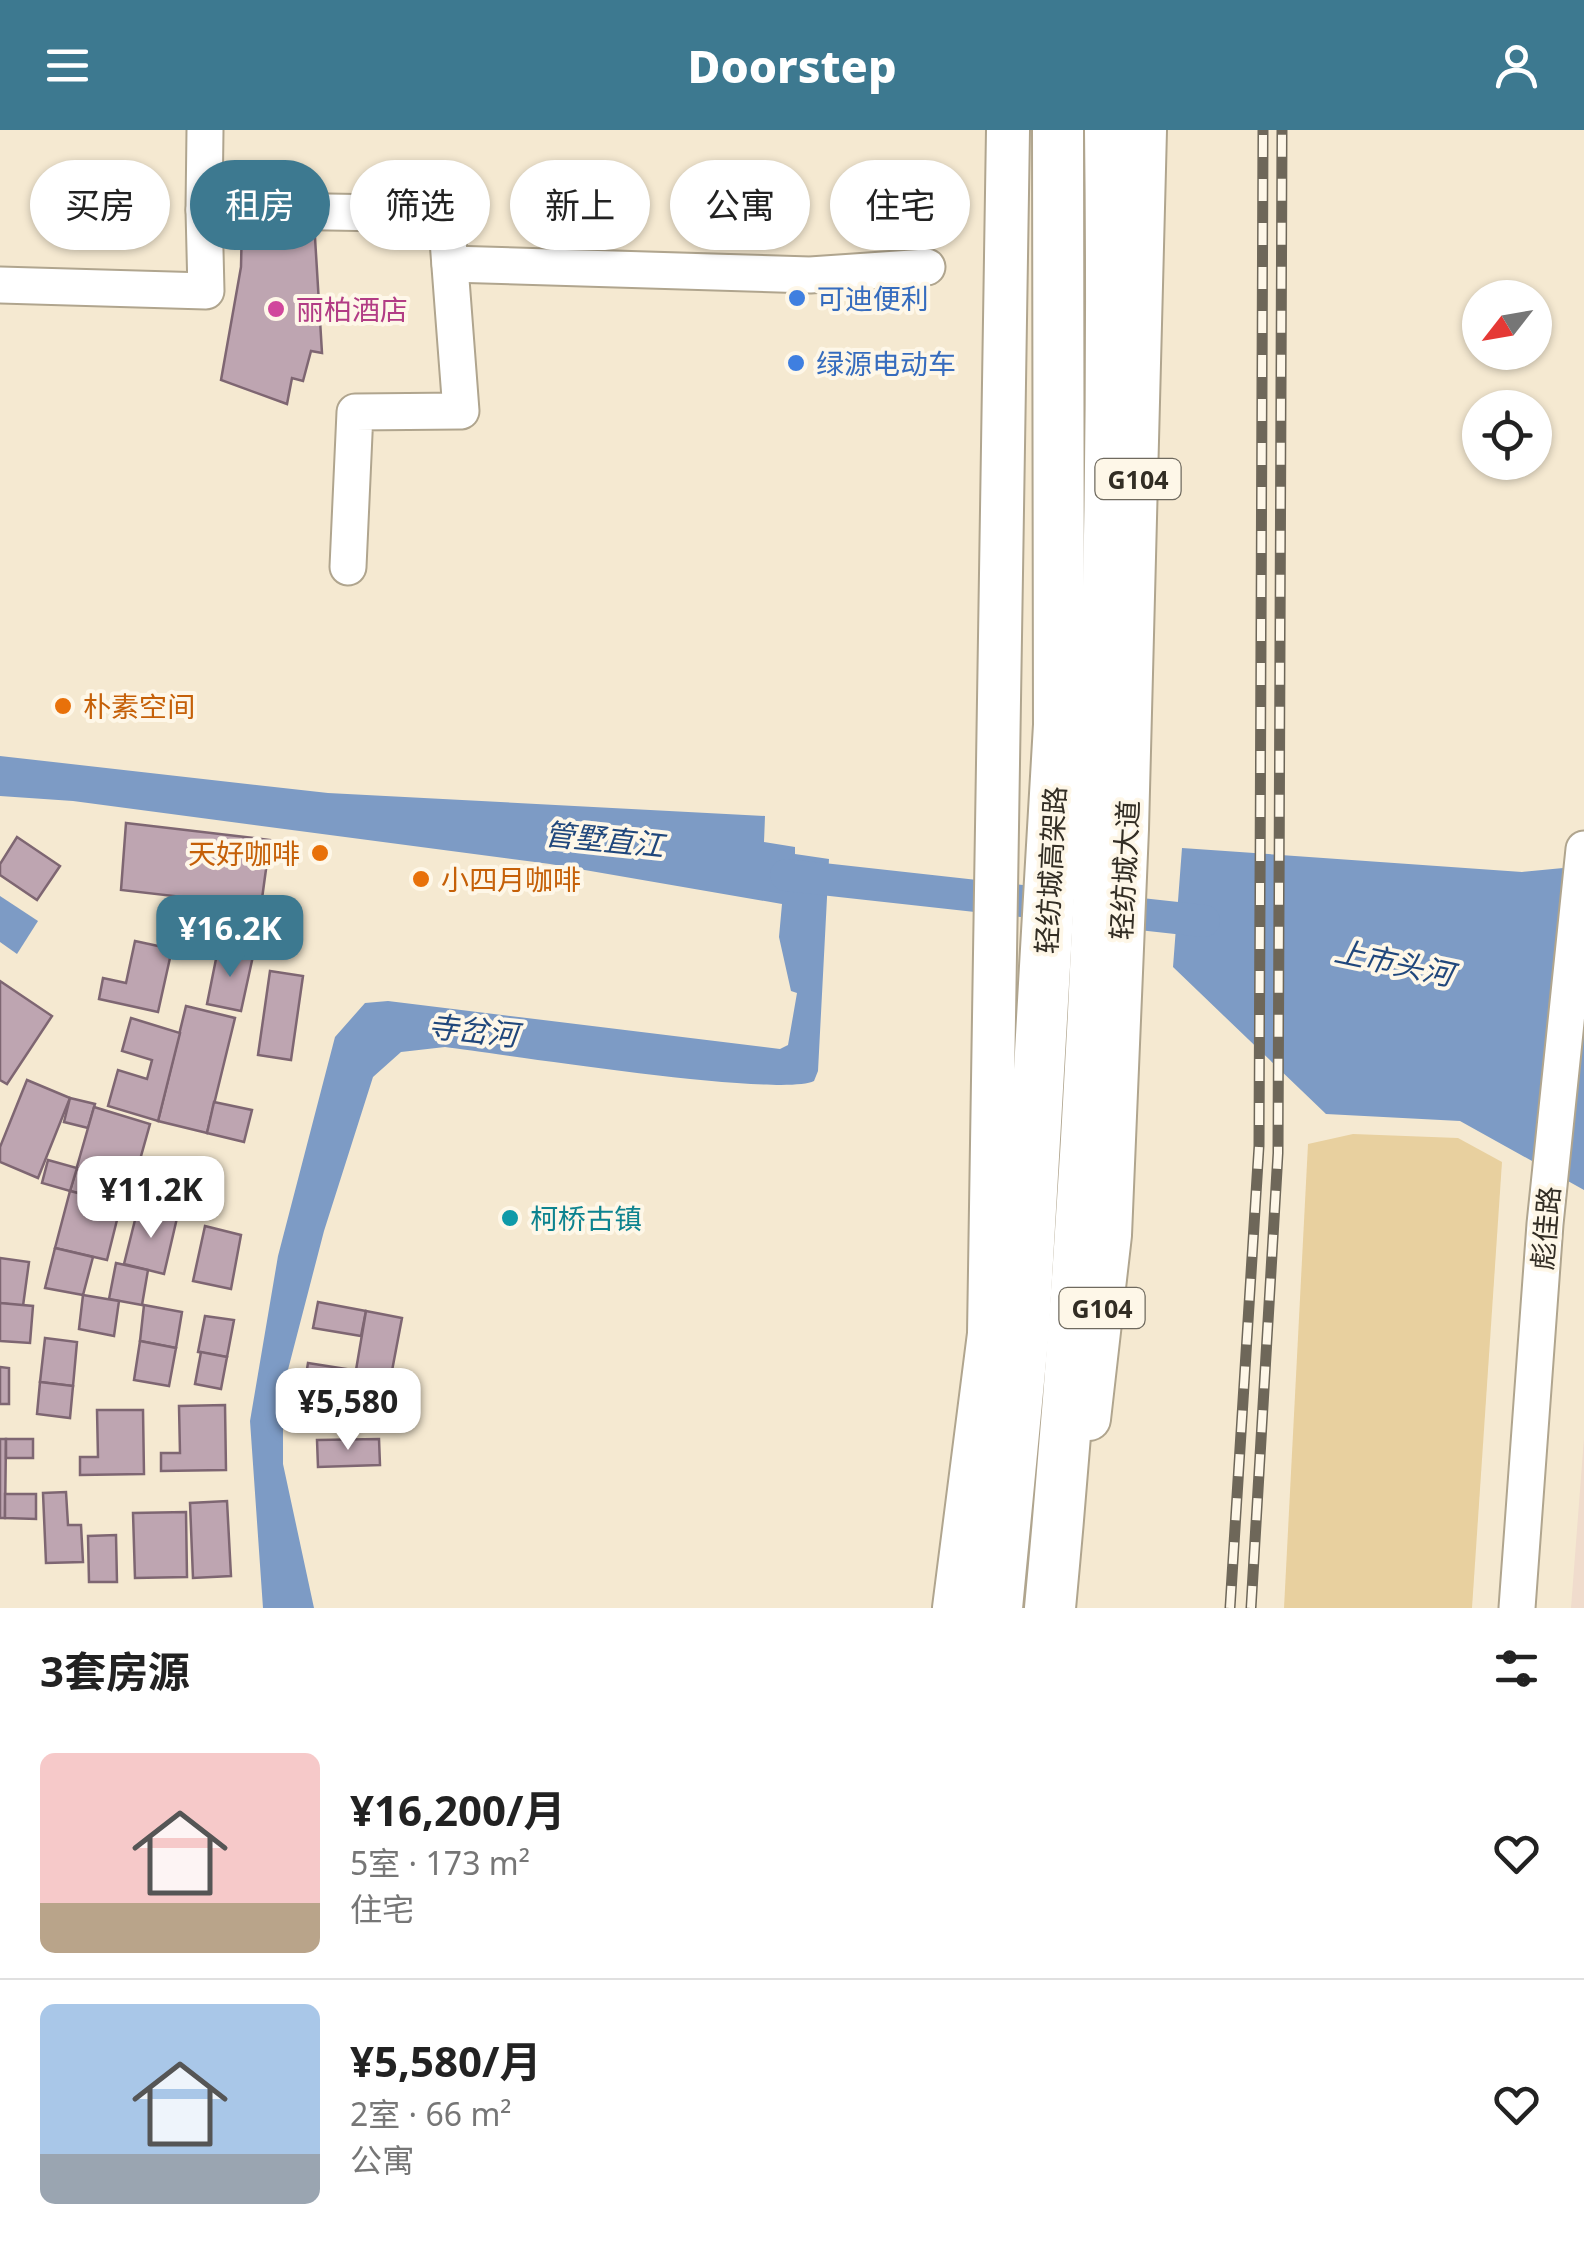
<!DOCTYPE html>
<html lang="zh">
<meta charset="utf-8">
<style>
:root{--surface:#fff;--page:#f6f6f6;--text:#222;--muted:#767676;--line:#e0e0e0;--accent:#3d7990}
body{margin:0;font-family:"Noto Sans","Noto Sans SC",sans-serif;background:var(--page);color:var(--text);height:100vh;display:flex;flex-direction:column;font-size:38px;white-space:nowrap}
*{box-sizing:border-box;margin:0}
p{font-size:32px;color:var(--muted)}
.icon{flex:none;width:55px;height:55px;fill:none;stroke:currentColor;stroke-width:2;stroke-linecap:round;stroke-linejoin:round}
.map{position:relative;height:1478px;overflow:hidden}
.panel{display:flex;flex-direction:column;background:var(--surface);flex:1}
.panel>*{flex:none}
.hud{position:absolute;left:30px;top:30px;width:1000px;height:90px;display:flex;gap:20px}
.needle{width:65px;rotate:239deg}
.buttons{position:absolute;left:1462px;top:150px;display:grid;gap:20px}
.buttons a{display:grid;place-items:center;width:90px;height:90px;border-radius:50%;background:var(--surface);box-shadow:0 2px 8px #0004;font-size:50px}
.price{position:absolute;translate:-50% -85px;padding:0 22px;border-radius:20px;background:#fff;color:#222;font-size:32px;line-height:65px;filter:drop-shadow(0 2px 5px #0008)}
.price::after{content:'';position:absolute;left:50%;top:60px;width:30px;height:22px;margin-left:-15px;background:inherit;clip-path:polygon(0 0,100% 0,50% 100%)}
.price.on{background:var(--accent);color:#fff}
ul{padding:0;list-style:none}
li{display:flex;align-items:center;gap:30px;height:250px;padding:0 40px}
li+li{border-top:2px solid var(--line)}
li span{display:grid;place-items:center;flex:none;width:280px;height:200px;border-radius:15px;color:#555}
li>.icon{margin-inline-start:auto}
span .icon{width:120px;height:120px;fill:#fffc;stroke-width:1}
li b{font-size:42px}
h2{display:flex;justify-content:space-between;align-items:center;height:120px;padding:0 40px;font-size:42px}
.tag{padding:0 35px;border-radius:45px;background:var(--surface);box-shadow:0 2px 8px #0004;font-size:35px;line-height:90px}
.tag.on{background:var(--accent);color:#fff}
header{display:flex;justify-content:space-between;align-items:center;height:130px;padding:0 40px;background:var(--accent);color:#fff;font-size:45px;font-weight:800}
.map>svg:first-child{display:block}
.commercial{fill:#f0dccd}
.green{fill:#e8d09f}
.water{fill:#7d9bc5}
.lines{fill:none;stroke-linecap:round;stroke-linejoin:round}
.canal{stroke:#7d9bc5;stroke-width:32}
.building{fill:#bea5b1;stroke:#7e6672;stroke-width:2.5}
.minor-casing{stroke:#b0a58e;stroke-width:39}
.major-casing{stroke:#b0a58e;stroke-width:46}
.highway-casing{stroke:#b0a58e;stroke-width:54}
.minor{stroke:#fff;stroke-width:35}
.major{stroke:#fff;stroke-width:42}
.highway{stroke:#fff;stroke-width:50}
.rail-casing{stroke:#6e6759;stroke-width:11}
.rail{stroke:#fef7e8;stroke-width:8;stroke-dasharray:22;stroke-linecap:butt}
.shop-dot{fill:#3f7fe0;stroke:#fef7e8;stroke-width:4}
.hotel-dot{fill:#d1479c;stroke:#fef7e8;stroke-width:4}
.food-dot{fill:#e8710a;stroke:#fef7e8;stroke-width:4}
.culture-dot{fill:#0f9aa8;stroke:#fef7e8;stroke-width:4}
.labels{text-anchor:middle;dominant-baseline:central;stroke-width:8;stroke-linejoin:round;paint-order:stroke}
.shield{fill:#fef7e8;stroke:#6f6a5f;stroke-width:2.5}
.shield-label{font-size:25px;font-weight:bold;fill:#322d24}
.shop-label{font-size:28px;fill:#366cbe;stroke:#fef7e8;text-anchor:start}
.hotel-label{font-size:28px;fill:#b23c85;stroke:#fef7e8;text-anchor:start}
.food-label{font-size:28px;fill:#c56008;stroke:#fef7e8;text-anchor:start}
.street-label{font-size:28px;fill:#322d24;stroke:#fef7e8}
.culture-label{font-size:28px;fill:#0d838f;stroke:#fef7e8;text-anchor:start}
.water-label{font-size:30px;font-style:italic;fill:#20477c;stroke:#fef7e8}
</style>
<header><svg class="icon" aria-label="menu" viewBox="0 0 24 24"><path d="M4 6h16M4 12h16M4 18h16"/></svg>Doorstep<svg class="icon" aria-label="person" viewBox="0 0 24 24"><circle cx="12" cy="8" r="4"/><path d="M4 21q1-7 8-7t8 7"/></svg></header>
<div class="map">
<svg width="1584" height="1478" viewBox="0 0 1584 1478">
<rect width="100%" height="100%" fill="#f5e9d1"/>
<polygon class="commercial" points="1584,1308 1584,1478 1571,1478"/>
<polygon class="green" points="1353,1004 1458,1008 1502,1032 1472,1478 1284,1478 1308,1014"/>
<g class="water">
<path d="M0,626L328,663L765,686L764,712L795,717V724L829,729L818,941L814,951C780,968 503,924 445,917L401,922L373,947L324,1101L283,1259V1334L314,1478H263L250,1291L278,1126L335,907L365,873L388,871L780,919L788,915L797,863L791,861L779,807L782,774L550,734L73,671L0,666Z"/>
<polygon points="1182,718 1522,742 1584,736 1584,1060 1460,991 1326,984 1173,837"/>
<polygon points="0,766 38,791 17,824 0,812"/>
</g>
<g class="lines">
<polyline class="canal" points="786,745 1204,791"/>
</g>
<g class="building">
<polygon points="242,91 314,91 322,223 311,221 303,251 292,248 287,274 221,250 241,137"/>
<polygon points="126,693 270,710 261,776 121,760"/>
<polygon points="17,707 60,736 37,770 0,745 0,734"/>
<polygon points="135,811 172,819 158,882 99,869 103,848 126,853"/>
<polygon points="218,819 253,826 241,881 207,874"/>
<polygon points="270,841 303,846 291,930 258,925"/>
<polygon points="0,851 52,886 7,954 0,950"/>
<polygon points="186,876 235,888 207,1003 158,991"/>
<polygon points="131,888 180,903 158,991 108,976 118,940 147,949 152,930 122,921"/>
<polygon points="27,950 70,968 38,1048 0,1032 0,1017"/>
<polygon points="70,968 95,974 88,998 64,992"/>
<polygon points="214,972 252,980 244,1012 207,1003"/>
<polygon points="94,977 150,994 127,1076 70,1061"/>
<polygon points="48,1030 77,1038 70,1061 42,1053"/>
<polygon points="70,1061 121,1074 107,1130 55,1118"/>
<polygon points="138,1078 177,1088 164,1144 124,1134"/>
<polygon points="205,1096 241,1105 231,1159 193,1151"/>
<polygon points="55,1118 93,1127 83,1165 45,1158"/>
<polygon points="0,1128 29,1132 23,1176 0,1173"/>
<polygon points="116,1133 148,1140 142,1175 109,1169"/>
<polygon points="83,1165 119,1171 114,1206 79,1199"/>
<polygon points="318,1172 366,1181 361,1206 313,1198"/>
<polygon points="0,1173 33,1176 30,1213 0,1211"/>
<polygon points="144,1175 182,1182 176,1218 140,1211"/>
<polygon points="366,1181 402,1188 391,1246 356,1240"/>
<polygon points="205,1186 234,1190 227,1227 198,1222"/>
<polygon points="45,1208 77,1212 73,1256 40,1252"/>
<polygon points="140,1211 176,1218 169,1256 134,1250"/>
<polygon points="201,1222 227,1227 221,1259 195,1254"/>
<polygon points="308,1233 391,1246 385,1283 302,1270"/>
<polygon points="0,1237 9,1238 9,1274 0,1274"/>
<polygon points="40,1252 73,1256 70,1288 37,1284"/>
<polygon points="225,1275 226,1340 161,1341 161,1323 180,1323 179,1276"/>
<polygon points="97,1280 143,1280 144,1344 80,1345 80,1327 98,1327"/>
<polygon points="0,1309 6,1309 5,1388 0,1388"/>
<rect x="6" y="1309" width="27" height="19"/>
<polygon points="379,1309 380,1335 318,1337 317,1310"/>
<polygon points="66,1362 68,1395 81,1395 83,1432 46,1433 43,1363"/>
<polygon points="5,1364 36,1364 36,1389 5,1388"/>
<polygon points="227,1371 231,1446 193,1448 190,1373"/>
<polygon points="186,1382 187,1447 135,1448 133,1383"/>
<polygon points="116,1405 117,1452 89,1452 88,1406"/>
</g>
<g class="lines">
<defs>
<g id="minor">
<polyline points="205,0 204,80 446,84 461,281 355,282 348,437"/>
<polyline points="450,134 810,145 927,137"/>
<polyline points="0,155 206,161 204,80"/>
<polyline points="1517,1478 1545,1094 1584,719"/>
</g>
<g id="major">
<polyline points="1089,1289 1110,1105 1127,699 1145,0"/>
<polyline points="954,1478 989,1204 1008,0"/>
</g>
<g id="highway">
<polyline points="997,1478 1024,1199 1059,595 1058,0"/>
<path d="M1050,1478C1096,988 1116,493 1110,0"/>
</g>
</defs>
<use href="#minor" class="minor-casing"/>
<use href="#major" class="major-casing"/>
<use href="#highway" class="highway-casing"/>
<use href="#minor" class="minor"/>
<use href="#major" class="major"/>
<use href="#highway" class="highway"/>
<defs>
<g id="rail">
<polyline points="1230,1478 1259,1016 1263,0"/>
<polyline points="1251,1478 1278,1023 1282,0"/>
</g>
</defs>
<use href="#rail" class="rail-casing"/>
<use href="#rail" class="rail"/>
</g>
<g class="shop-dot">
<circle cx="797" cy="168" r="10"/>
<circle cx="796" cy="233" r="10"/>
</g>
<circle class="hotel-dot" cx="276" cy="179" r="10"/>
<g class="food-dot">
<circle cx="63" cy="576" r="10"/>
<circle cx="320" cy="723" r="10"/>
<circle cx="421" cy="749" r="10"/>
</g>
<circle class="culture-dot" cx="510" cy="1088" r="10"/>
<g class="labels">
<g class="shield">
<rect x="1095.5" y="329" width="85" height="40" rx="8"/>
<rect x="1059.5" y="1158" width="85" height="40" rx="8"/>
</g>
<g class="shield-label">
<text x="1138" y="349">G104</text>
<text x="1102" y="1178">G104</text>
</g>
<g class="shop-label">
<text x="817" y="168">可迪便利</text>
<text x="816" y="233">绿源电动车</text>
</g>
<g class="hotel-label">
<text x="296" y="179">丽柏酒店</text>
</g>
<g class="food-label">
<text x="83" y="576">朴素空间</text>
<text x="300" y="723" text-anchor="end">天好咖啡</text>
<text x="441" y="749">小四月咖啡</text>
</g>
<g class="street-label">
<text transform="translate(1050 740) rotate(-87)">轻纺城高架路</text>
<text transform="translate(1124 740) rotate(-87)">轻纺城大道</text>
<text transform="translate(1545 1098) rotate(-85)">彪佳路</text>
</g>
<g class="culture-label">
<text x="530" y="1088">柯桥古镇</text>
</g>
<g class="water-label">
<text transform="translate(604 709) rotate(6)">管墅直江</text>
<text transform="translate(1394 832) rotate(12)">上市头河</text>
<text transform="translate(473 900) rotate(6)">寺岔河</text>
</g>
</g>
</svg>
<div class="buttons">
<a><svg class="needle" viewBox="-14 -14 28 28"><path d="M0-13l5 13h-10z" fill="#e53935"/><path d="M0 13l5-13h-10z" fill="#767676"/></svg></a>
<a><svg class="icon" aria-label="locate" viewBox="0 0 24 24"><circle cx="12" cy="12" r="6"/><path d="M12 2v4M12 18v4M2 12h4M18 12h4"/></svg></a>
</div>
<b class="price on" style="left:230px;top:850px">¥16.2K</b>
<b class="price" style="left:151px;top:1111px">¥11.2K</b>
<b class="price" style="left:348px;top:1323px">¥5,580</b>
<div class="hud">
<a class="tag">买房</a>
<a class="tag on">租房</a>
<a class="tag">筛选</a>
<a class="tag">新上</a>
<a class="tag">公寓</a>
<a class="tag">住宅</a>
</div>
</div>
<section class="panel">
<h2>3套房源<svg class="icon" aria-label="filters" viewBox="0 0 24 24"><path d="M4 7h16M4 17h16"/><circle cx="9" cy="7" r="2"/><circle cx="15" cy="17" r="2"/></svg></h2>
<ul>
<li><span style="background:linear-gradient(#f6c9c9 75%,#b9a48a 0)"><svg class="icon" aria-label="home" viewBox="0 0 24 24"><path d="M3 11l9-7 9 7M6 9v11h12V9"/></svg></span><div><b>¥16,200/月</b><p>5室 · 173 m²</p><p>住宅</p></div><svg class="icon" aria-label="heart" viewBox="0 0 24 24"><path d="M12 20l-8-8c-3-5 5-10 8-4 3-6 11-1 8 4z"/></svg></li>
<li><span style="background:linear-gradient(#a9c7e8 75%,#9aa5b1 0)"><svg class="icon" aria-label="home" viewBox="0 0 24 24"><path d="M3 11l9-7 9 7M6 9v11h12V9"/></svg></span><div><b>¥5,580/月</b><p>2室 · 66 m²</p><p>公寓</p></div><svg class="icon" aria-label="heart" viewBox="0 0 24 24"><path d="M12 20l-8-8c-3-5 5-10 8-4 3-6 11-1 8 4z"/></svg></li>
</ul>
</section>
